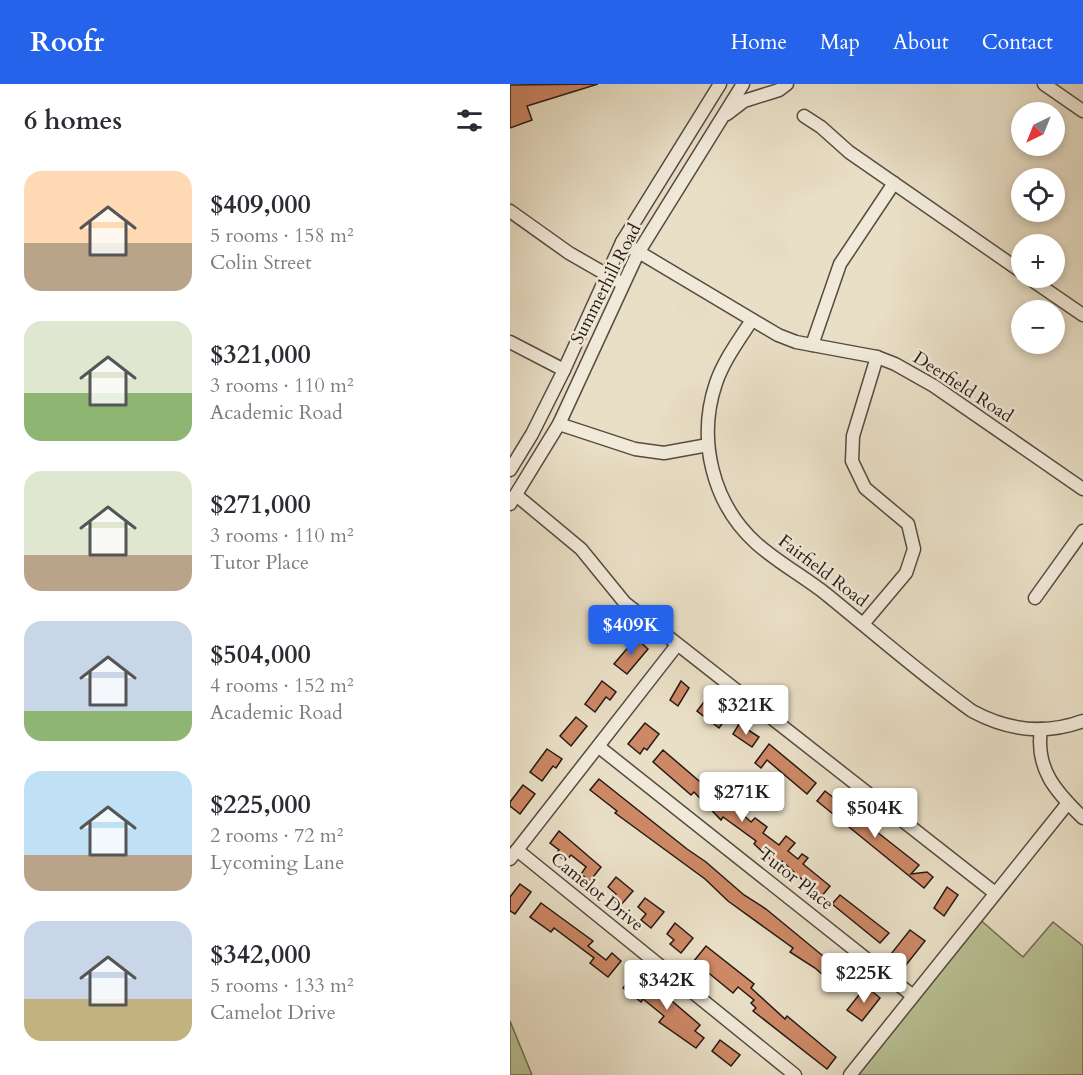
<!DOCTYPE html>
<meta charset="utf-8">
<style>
:root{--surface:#fff;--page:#f2f2f3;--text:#2b2b33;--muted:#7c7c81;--accent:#2563eb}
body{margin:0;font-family:Cardo,serif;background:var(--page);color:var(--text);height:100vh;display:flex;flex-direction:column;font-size:22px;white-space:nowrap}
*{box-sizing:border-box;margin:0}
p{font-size:20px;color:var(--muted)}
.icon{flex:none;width:33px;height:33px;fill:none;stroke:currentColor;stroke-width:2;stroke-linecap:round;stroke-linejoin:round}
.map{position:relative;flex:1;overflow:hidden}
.sheet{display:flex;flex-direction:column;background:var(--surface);width:510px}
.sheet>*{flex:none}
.needle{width:39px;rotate:223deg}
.fabs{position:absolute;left:501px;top:18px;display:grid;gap:12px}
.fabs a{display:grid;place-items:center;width:54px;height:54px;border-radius:50%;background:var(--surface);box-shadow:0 3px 9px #0003;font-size:30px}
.price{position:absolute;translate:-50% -51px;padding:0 14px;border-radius:6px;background:#fff;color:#222;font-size:20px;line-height:39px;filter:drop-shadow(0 2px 3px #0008)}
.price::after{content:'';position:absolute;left:50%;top:36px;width:18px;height:14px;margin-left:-9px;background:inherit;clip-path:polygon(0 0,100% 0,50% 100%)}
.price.on{background:var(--accent);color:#fff}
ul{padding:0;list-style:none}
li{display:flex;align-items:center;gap:18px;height:150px;padding:0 24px}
li span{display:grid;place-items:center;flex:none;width:168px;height:120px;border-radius:18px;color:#555}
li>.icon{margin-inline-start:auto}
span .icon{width:72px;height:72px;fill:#fffc;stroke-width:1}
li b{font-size:26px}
h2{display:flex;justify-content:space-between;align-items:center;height:72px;padding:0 24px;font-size:26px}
header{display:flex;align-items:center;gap:36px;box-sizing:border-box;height:84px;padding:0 30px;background:var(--accent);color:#fff}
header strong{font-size:28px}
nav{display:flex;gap:33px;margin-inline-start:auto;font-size:21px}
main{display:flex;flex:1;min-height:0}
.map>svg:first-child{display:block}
.green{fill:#b8c194;stroke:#6f6d54;stroke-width:1.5}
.building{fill:#cd8866;stroke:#261913;stroke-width:1.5}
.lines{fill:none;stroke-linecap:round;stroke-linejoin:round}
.minor-casing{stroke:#574a40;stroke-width:15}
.minor{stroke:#f1eada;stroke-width:12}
.labels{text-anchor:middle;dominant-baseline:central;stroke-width:5;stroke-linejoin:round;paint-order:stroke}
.street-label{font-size:18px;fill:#261913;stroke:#f1eada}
</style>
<header>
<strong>Roofr</strong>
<nav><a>Home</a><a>Map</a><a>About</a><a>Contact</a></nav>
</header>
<main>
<section class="sheet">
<h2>6 homes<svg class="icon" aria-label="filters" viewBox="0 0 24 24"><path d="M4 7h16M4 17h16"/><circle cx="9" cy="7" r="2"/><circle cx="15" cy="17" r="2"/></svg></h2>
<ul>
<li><span style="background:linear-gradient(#ffd9b3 60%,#b9a48a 0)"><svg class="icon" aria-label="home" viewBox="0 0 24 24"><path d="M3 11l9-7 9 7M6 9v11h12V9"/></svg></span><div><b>$409,000</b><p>5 rooms · 158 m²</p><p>Colin Street</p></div></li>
<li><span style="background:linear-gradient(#dfe7d0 60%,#8fb573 0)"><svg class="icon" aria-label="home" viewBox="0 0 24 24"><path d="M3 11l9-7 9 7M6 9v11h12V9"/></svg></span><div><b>$321,000</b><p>3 rooms · 110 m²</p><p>Academic Road</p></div></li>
<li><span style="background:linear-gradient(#dfe7d0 70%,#b9a48a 0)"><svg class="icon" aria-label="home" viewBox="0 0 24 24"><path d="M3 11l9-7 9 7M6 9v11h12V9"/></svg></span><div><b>$271,000</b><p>3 rooms · 110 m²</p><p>Tutor Place</p></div></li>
<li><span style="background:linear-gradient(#c9d6e8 75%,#8fb573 0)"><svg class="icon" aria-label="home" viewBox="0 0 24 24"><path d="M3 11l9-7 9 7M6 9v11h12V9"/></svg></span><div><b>$504,000</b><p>4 rooms · 152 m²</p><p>Academic Road</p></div></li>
<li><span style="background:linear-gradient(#bfe0f5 70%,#b9a48a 0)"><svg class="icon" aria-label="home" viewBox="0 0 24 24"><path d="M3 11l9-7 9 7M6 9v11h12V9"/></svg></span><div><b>$225,000</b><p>2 rooms · 72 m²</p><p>Lycoming Lane</p></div></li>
<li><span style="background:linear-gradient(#c9d6e8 65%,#c2b280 0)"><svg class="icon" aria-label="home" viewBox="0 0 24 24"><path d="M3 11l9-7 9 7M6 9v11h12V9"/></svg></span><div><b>$342,000</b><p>5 rooms · 133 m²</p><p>Camelot Drive</p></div></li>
</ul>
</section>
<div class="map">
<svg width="573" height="991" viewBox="0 0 573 991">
<rect width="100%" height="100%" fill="#e9dfc6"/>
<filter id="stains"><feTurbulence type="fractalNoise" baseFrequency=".00333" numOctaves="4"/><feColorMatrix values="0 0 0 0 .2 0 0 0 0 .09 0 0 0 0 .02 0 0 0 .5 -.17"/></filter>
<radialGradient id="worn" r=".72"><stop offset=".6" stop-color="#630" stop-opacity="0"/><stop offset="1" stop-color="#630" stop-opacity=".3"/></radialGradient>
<g class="green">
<polygon points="467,833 513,873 543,838 573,862 573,991 340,991"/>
<polygon points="0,937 22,991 0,991"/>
</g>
<g class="building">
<polygon points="88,0 17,22 22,36 0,44 0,1"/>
<polygon points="126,554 138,565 117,590 104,580"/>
<polygon points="92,597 106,608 100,616 96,613 85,628 75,620"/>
<polygon points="171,597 179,604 168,622 160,616"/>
<polygon points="197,614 218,632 209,644 187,627"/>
<polygon points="66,633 77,642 61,662 50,652"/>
<polygon points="135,639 149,650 137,666 134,664 130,670 118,660"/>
<polygon points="229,640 249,653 242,663 223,650"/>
<polygon points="259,660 306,699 297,710 257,676 251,684 245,679"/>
<polygon points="37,665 52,675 46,684 43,682 32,697 20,688"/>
<polygon points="153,666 210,715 217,707 225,714 220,719 241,738 245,734 257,743 253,749 269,761 276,752 285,759 278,767 288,775 292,770 298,774 293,780 320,802 311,813 272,777 268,782 258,773 244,760 246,757 213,733 211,736 184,708 181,711 143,678"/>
<polygon points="89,695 177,765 196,778 234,811 256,825 341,895 331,907 305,884 280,868 283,864 218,817 195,795 105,729 107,727 80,706"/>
<polygon points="13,701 25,710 10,730 0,722 0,718"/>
<polygon points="315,707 409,781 401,790 417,788 423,793 414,804 307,717"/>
<polygon points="49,747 91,783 80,797 71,790 76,783 61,771 56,777 46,770 49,766 40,759"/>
<polygon points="106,793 123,807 110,822 102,815 106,810 98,803"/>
<polygon points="10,800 21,808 5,830 0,827 0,813"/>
<polygon points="437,803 448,811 434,832 424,824"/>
<polygon points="330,811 379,849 370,859 322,820"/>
<polygon points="135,814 154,828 141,844 131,836 136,830 128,823"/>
<polygon points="31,819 83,857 78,862 96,876 102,869 111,877 98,893 80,879 84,874 44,844 41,848 20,833"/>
<polygon points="165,839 183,854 171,869 160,860 164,856 157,850"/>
<polygon points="400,846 415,857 396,881 381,870"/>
<polygon points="196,862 244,900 241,904 275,935 277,932 326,973 317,985 243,927 246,924 241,919 244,916 228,903 223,909 184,877"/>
<polygon points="135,894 190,941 185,947 194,954 186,964 149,938 154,932 133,915 131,918 113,904 120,896 128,902"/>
<polygon points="356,902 370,914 352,937 337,926"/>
<polygon points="210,956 230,971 221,982 202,967"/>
</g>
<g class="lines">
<defs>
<g id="minor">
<polyline points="534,0 573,27"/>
<polyline points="217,30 234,17 269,6 277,0"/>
<polyline points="294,32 311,43 339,68 512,188"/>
<polyline points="0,127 59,169 113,200"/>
<polyline points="112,158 268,251 286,258 367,273 385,280 424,302 573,405"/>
<polyline points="519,194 573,231"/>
<path d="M242,236C229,256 214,276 206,299C187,355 202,419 246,459C267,478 293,492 316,510C364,549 412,591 462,627C497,646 535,651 573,637"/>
<polyline points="0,258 54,286"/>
<polyline points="302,261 330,180 384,99"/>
<polyline points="49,340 125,365 154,369 198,361"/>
<polyline points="0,386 22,350 54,286 112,158 210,0"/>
<polyline points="6,411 71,465 115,519 485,809"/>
<polyline points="0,420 49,340 128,169 233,0"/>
<polyline points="525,514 573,447"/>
<polyline points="353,540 396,489 404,465 398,440 355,404 342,377 343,352 367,273"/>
<path d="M531,645C525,685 546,708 573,734"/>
<polyline points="89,663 403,912"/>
<polyline points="7,766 285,991"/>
<polyline points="0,775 167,561"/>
<polyline points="340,991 558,719"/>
</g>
</defs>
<use href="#minor" class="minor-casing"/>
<use href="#minor" class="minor"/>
</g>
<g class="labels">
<g class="street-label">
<text transform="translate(96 200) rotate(-63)">Summerhill Road</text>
<text transform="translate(453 303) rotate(33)">Deerfield Road</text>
<text transform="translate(313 487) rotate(37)">Fairfield Road</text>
<text transform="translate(286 795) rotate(38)">Tutor Place</text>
<text transform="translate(87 808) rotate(39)">Camelot Drive</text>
</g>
</g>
<rect width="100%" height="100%" filter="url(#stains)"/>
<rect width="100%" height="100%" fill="url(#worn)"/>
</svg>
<div class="fabs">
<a><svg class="needle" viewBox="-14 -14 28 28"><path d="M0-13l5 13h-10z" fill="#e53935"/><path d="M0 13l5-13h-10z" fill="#7c7c81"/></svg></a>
<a><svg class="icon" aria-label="locate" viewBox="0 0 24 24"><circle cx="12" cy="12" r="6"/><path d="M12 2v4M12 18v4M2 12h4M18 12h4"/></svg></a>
<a>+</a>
<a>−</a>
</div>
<b class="price on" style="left:121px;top:572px">$409K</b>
<b class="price" style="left:236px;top:652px">$321K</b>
<b class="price" style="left:232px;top:739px">$271K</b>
<b class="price" style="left:365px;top:755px">$504K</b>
<b class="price" style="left:354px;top:920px">$225K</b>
<b class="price" style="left:157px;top:927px">$342K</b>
</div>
</main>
